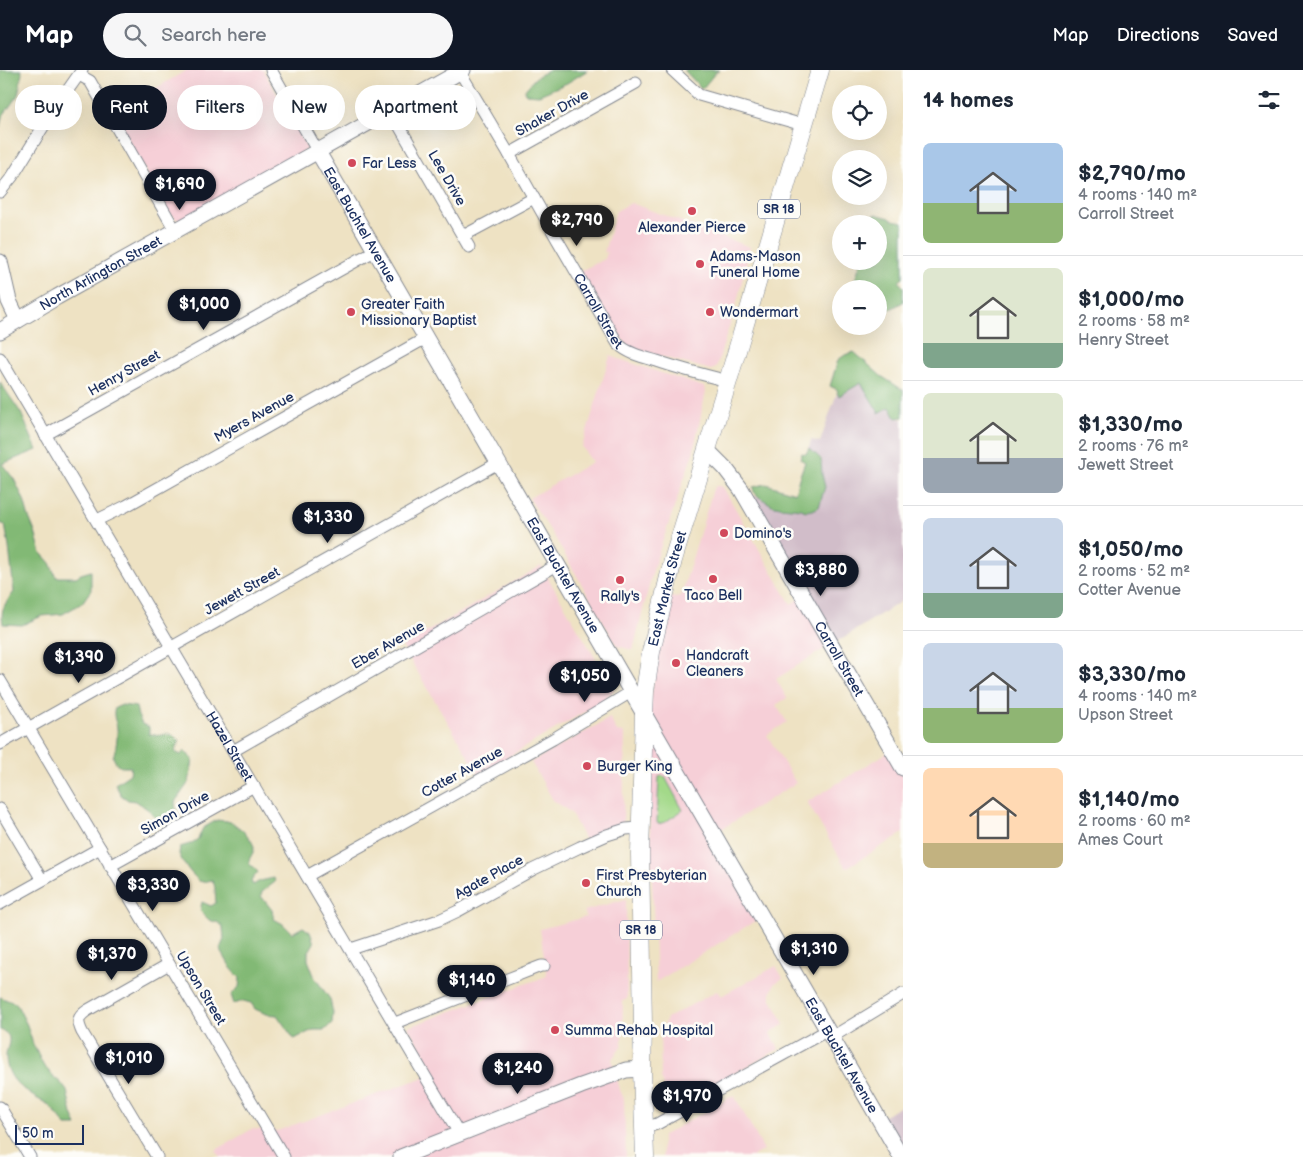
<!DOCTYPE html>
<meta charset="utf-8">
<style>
:root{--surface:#fff;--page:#f6f6f7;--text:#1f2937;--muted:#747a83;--line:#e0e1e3;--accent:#111827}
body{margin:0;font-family:"Balsamiq Sans",sans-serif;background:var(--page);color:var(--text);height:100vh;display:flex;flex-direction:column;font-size:19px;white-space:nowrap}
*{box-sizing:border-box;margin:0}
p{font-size:16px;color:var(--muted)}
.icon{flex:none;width:28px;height:28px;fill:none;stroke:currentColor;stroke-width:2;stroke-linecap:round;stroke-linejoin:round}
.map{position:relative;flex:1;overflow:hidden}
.drawer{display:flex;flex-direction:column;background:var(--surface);width:400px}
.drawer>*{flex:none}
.hud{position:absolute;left:15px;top:15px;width:475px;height:45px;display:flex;gap:10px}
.tools{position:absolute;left:832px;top:15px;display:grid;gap:10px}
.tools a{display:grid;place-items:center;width:55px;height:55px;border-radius:50%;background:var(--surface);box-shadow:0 5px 20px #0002;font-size:25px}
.scale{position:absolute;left:15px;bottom:12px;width:69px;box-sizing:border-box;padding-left:5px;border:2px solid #1b2f5e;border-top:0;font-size:14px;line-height:18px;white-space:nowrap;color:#1b2f5e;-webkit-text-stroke:4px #fdfcf7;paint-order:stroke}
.price{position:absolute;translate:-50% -42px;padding:0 11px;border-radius:18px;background:var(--accent);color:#fff;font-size:16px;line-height:32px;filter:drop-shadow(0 1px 2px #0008)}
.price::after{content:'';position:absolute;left:50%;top:30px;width:15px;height:11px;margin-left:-8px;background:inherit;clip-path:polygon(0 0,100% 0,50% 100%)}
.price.active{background:#222;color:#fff}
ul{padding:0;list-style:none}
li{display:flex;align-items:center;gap:15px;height:125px;padding:0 20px}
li+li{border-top:1px solid var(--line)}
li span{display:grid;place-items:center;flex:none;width:140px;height:100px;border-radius:8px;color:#555}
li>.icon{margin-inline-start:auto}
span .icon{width:60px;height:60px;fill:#fffc;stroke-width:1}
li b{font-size:21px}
h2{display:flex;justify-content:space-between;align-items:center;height:60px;padding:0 20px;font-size:21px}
.chip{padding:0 18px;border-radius:22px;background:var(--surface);box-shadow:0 5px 20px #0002;font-size:18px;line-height:45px}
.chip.active{background:var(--accent);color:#fff}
header{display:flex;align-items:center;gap:30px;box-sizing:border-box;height:70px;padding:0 25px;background:var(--accent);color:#fff}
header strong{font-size:24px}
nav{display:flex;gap:28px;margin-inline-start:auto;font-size:18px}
.search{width:350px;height:45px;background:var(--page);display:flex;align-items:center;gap:12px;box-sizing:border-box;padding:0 18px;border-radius:28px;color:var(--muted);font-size:19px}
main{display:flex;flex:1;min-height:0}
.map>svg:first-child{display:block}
.built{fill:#f6cfd7}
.industrial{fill:#d1bdc9}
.green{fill:#a3d989;stroke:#5f8474}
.forest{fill:#82b975;stroke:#4e746a}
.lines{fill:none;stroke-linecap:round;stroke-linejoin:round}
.street-casing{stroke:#848890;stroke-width:13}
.secondary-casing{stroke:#848890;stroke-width:17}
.primary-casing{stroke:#848890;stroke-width:19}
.street{stroke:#fff;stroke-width:11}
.secondary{stroke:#fff;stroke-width:15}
.primary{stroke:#fff;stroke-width:18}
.poi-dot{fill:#d1495b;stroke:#fdfcf7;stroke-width:2}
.labels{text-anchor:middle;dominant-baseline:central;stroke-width:5;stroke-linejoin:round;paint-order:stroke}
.shield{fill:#fdfcf7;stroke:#5f6c8c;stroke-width:1}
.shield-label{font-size:12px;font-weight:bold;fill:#1b2f5e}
.street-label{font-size:14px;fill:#1b2f5e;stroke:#fdfcf7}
.poi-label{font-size:14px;fill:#1b2f5e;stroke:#fdfcf7;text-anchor:start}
</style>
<header>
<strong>Map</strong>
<div class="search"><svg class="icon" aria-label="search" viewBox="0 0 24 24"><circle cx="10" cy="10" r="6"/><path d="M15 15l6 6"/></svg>Search here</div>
<nav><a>Map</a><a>Directions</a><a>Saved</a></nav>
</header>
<main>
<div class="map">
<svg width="903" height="1087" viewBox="0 0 903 1087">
<rect width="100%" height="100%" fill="#fdfcf7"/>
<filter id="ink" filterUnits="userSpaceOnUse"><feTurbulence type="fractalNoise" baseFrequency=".02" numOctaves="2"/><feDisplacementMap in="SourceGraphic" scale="10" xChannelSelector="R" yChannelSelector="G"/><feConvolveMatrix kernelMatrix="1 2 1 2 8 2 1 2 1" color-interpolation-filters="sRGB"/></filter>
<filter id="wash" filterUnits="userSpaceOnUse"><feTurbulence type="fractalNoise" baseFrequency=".0096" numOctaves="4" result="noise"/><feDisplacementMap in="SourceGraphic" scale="20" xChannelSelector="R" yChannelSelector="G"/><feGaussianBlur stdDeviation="1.12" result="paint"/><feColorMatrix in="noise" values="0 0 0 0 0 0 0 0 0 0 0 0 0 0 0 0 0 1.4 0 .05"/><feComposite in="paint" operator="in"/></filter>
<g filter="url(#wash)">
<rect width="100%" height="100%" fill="#eee2c3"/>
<g class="built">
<polygon points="187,0 263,0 308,79 182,151 175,148 167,140 113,43"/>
<polygon points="631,133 750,177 737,232 716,298 711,300 630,278 614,260 580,201 605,189 607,182 604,182 616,141"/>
<polygon points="610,286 704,317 706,321 693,383 654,496 633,580 617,576 554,466 529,428 592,392 582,377"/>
<polygon points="716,416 720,416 724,419 791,534 802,527 830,575 776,609 787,628 776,635 787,652 767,665 796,713 715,763 648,646 667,528 681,526 713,419"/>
<polygon points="541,496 614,620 603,631 479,704 402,576"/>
<polygon points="610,648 617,662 625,663 623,754 585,770 571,743 553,730 531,692"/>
<polygon points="646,653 760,848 656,912"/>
<polygon points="890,681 903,704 903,763 846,798 807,732"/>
<polygon points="626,829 627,929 623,931 622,976 612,989 620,1020 624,1029 626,1087 220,1087 216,1080 252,1059 277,1061 435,1003 408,957 547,906 540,859 586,847 584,841"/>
<polygon points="776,896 783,908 774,914 771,923 771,929 785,954 770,963 779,979 669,1040 661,1008 660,958 663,958 667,948 717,921 721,926"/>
<polygon points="734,1025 764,1080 751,1087 662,1087 662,1066"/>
</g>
<g class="industrial">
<polygon points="861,313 879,343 890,337 896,348 903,349 903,530 843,568 835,572 753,426 759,427 772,435 780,437 801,439 825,417 822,404 822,389 809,378 811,370 820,372 837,323 839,326"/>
<polygon points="903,1035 903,1087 879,1049"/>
</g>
<polygon class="green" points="661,705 665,707 683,740 665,752 658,754 657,752 659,707"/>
<g class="forest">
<polygon points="0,0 21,0 22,3 18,25 2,47 0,57"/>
<polygon points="548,0 588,0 567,13 539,25 526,24 524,21 535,8"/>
<polygon points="684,0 720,0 716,2 702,19"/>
<polygon points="875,144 890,148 892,150 903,152 903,207 899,212 903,217 903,232 880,245 879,247 879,219 852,219 861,191 879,191 879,154 872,154"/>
<polygon points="854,282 881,306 903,320 903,347 896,348 890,337 879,343 861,313 839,326 837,323 838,320 830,316 838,290 845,285"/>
<path d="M0,312L21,343L37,380L2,394L14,409L24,430L28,445L35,462L41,483L50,493L56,507H76L81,504L91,501V520L82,533L63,544L42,546L22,555L3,554C0,538 5,534 14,522L9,477L5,455L0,453Z"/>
<polygon points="809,378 821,389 822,404 825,417 819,437 813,440 806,441 801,439 780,437 772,435 759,427 754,422 753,417 766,414 795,423 799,408 805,392 800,389 802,383 806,384"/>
<path d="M122,635L136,637L138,646L142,654L149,657V664C155,665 160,666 166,664L174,666L179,671L175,682L181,685L184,681L193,689L192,696L189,712L175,732L176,741L172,750L156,749L150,741L136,731L128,730L121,725L115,714L130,704L131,697C119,697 118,698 113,687C116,678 118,668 117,658C116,651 112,645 115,638Z"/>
<path d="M217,750C221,751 226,750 230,752C238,755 254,769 254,779C253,785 248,788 249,794L252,796L258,802L251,811L253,815L260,811L274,808L275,812L262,822L261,826L272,840L274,849L283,854L292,863L303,857L310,862L314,873L308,883V890L315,908L330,929L333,943L332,953L325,960H313L294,969L277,945L266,944L255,939L251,933L243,931L234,934L231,925L239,917L240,908L231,898L220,879L224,869L223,858L219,853L209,850L200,841L202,832L211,836L216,833C215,825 216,815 212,810L203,812L199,811L192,804L184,794L179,784L180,777L190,774L198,769L203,758Z"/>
<path d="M0,927L12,932L16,933L27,955L33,974L43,995L55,1008L61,1013L67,1021L72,1044L77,1056H66C60,1048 54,1040 46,1033C43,1031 39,1030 36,1028C26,1022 13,1012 9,1001C7,997 6,991 6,986C6,977 16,965 0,960Z"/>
</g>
</g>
<g filter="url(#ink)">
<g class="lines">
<defs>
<g id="street">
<polyline points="271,0 318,82"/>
<polyline points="672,0 699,25 803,55"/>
<path id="s1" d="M460,2L509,84L557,169L618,274C629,284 643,287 657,291C680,299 704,305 728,311"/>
<polyline points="79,5 90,11 175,160"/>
<polyline points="390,40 469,177"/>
<polyline points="509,84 636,13"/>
<polyline points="0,122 12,107 51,44 82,0"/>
<polyline points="463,166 534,128"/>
<path id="s2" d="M0,288L460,1065"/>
<polyline points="45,365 376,180"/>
<polyline points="97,450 126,436 426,268"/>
<polyline points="0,610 284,1087"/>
<polyline points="0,674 498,393"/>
<polyline points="233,681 557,495"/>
<polyline points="0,739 42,810"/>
<polyline points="110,796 254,716"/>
<polyline points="307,806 553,669 631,622"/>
<polyline points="0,834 100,778"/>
<polyline points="351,879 439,850 458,841 532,800 580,777 607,765 626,759 640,758"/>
<polyline points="395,953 541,896 544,896"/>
<polyline points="832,967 903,924"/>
<polyline points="0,1037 30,1087"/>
<polyline points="644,1058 657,1054 828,960"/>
<path d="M157,1087L82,962C77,951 77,947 88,940L169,894"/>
</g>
<g id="secondary">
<path id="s3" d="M318,82L901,1087"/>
<polyline points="0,192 9,231 18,250"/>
<path id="s4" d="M0,261L57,227L463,0"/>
<path id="s5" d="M707,380L725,398L741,419L903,698"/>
<polyline points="401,1087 581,1016 626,1000 642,999"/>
</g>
<g id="primary">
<path id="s6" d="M645,1087L642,999L643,956L640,784L644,644L645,621L651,582L673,490L728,311L820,0"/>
</g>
</defs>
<use href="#street" class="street-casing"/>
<use href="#secondary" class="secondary-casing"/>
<use href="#primary" class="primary-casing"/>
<use href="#street" class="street"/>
<use href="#secondary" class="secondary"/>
<use href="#primary" class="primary"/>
</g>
</g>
<g class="poi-dot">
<circle cx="352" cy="93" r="5"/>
<circle cx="692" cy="141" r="5"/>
<circle cx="700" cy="194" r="5"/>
<circle cx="351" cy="242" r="5"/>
<circle cx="710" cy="242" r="5"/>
<circle cx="724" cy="463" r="5"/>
<circle cx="713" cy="509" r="5"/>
<circle cx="620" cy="510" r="5"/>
<circle cx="676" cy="593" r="5"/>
<circle cx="587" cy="696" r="5"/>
<circle cx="586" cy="813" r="5"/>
<circle cx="555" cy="960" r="5"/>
</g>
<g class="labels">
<g class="shield">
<rect x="758" y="129.5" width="42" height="19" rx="4"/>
<rect x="620" y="850.5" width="42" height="19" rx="4"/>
</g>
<g class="shield-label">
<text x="779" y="139">SR 18</text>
<text x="641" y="860">SR 18</text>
</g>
<g class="street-label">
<text transform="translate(552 43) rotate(-29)">Shaker Drive</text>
<text transform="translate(447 108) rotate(60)">Lee Drive</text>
<text stroke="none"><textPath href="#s3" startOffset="84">East Buchtel Avenue</textPath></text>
<text stroke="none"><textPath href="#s4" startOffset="116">North Arlington Street</textPath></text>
<text stroke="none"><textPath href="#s1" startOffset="276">Carroll Street</textPath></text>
<text transform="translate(124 303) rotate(-29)">Henry Street</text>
<text transform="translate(254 347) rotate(-29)">Myers Avenue</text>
<text stroke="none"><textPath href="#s3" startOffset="489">East Buchtel Avenue</textPath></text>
<text stroke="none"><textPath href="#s6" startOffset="571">East Market Street</textPath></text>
<text transform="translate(242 521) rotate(-29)">Jewett Street</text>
<text transform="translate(388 575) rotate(-30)">Eber Avenue</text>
<text stroke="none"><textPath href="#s5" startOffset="248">Carroll Street</textPath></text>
<text stroke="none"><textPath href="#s2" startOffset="451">Hazel Street</textPath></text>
<text transform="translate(462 702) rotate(-29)">Cotter Avenue</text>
<text transform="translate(175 743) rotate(-29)">Simon Drive</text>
<text transform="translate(489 807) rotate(-29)">Agate Place</text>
<text transform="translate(201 918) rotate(59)">Upson Street</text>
<text stroke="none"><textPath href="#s3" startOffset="1044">East Buchtel Avenue</textPath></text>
</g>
<g class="poi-label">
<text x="362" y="93">Far Less</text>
<text x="692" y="157" text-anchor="middle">Alexander Pierce</text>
<text x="710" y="186">Adams-Mason<tspan x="710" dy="16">Funeral Home</tspan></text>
<text x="361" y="234">Greater Faith<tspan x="361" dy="16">Missionary Baptist</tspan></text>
<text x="720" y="242">Wondermart</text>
<text x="734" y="463">Domino's</text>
<text x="713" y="525" text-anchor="middle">Taco Bell</text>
<text x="620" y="526" text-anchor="middle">Rally's</text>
<text x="686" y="585">Handcraft<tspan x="686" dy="16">Cleaners</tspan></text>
<text x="597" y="696">Burger King</text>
<text x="596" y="805">First Presbyterian<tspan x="596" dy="16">Church</tspan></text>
<text x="565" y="960">Summa Rehab Hospital</text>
</g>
</g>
</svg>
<div class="tools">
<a><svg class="icon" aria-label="locate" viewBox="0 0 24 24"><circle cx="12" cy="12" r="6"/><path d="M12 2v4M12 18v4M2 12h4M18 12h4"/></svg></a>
<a><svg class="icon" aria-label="layers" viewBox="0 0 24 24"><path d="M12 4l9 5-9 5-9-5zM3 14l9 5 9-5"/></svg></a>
<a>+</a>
<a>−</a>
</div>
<div class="scale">50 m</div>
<b class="price" style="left:180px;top:141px">$1,690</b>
<b class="price active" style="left:577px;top:177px">$2,790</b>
<b class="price" style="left:204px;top:261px">$1,000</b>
<b class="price" style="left:328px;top:474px">$1,330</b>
<b class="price" style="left:821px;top:527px">$3,880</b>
<b class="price" style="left:79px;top:614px">$1,390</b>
<b class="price" style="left:585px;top:633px">$1,050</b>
<b class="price" style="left:153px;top:842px">$3,330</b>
<b class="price" style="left:814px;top:906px">$1,310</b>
<b class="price" style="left:112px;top:911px">$1,370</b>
<b class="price" style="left:472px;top:937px">$1,140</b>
<b class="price" style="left:129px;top:1015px">$1,010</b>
<b class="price" style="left:518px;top:1025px">$1,240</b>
<b class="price" style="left:687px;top:1053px">$1,970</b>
<div class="hud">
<a class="chip">Buy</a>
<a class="chip active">Rent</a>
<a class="chip">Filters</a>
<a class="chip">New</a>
<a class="chip">Apartment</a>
</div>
</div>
<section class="drawer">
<h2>14 homes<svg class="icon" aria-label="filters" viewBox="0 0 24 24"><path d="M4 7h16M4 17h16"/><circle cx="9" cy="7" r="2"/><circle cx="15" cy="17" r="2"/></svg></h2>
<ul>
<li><span style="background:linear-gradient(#a9c7e8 60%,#8fb573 0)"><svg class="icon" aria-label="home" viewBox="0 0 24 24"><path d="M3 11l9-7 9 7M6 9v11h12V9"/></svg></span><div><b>$2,790/mo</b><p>4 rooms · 140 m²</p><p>Carroll Street</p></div></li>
<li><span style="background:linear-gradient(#dfe7d0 75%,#7fa58c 0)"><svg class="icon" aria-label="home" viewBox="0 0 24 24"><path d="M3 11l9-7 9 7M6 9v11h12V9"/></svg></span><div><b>$1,000/mo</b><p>2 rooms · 58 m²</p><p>Henry Street</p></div></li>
<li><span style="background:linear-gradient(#dfe7d0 65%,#9aa5b1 0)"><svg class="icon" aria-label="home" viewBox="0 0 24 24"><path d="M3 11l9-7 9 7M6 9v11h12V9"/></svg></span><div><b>$1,330/mo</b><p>2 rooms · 76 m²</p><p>Jewett Street</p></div></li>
<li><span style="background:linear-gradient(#c9d6e8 75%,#7fa58c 0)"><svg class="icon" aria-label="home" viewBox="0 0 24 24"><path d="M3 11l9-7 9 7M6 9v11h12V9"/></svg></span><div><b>$1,050/mo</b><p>2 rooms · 52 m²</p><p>Cotter Avenue</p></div></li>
<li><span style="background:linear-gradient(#c9d6e8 65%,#8fb573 0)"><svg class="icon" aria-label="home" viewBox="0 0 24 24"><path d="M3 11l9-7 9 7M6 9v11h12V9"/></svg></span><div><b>$3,330/mo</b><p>4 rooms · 140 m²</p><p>Upson Street</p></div></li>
<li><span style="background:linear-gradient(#ffd9b3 75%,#c2b280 0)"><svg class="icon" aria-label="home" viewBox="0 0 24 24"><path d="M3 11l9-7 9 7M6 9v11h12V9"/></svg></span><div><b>$1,140/mo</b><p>2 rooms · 60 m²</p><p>Ames Court</p></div></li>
</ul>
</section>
</main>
